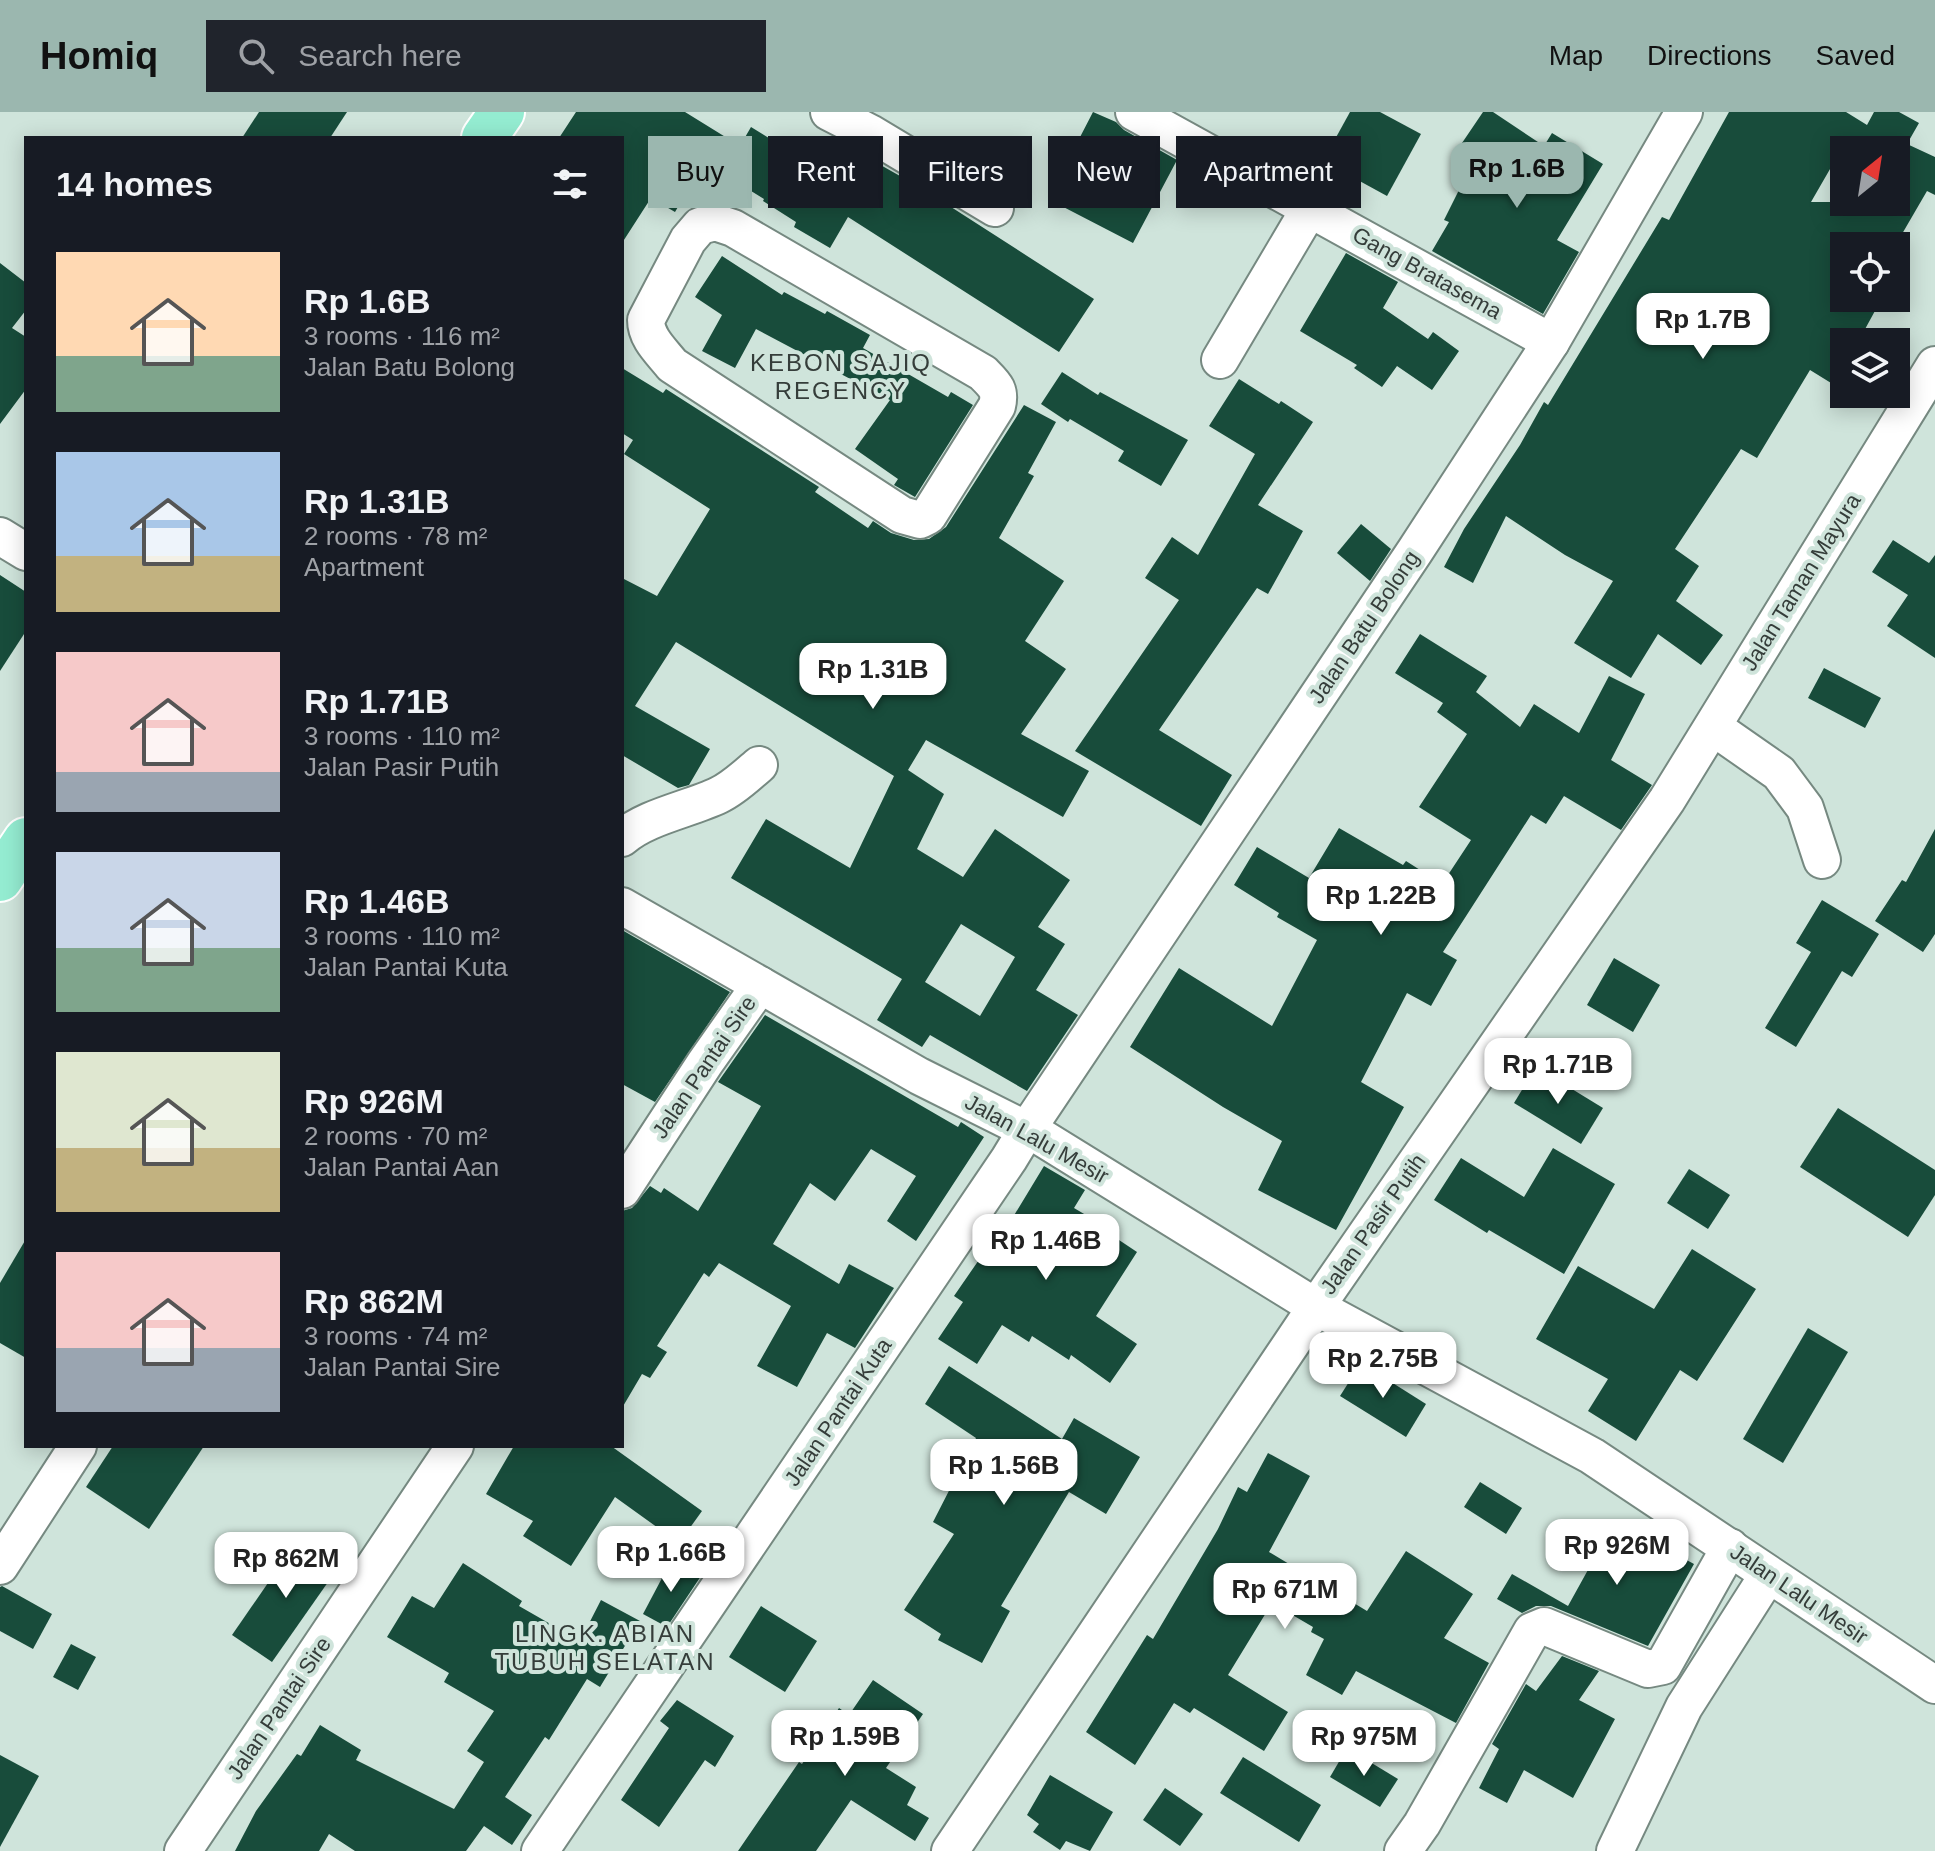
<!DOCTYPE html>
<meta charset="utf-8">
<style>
:root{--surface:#171b24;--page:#20242c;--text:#f1f3f6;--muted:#9ea1a6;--accent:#9bb7af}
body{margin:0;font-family:Helvetica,sans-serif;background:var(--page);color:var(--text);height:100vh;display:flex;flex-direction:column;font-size:30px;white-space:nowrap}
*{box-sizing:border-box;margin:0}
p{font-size:26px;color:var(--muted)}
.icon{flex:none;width:44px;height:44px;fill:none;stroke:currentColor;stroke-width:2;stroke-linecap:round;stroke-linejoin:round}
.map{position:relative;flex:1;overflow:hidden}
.drawer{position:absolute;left:24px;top:24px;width:600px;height:1312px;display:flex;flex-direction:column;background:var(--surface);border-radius:0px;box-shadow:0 4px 20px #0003}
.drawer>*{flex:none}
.banner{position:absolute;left:648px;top:24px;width:760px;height:72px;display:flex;gap:16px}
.needle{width:52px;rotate:30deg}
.controls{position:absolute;left:1830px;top:24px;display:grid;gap:16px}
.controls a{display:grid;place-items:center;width:80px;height:80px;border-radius:0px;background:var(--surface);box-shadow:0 4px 20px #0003;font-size:40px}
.price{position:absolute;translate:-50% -68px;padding:0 18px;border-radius:16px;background:#fff;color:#222;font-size:26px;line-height:52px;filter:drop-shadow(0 2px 4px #0008)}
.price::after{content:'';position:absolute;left:50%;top:48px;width:24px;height:18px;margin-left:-12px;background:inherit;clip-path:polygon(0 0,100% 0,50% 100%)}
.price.selected{background:var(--accent);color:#111}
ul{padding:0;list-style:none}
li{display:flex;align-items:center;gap:24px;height:200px;padding:0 32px}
li span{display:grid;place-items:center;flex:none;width:224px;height:160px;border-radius:0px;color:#555}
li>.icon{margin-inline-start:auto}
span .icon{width:96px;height:96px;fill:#fffc;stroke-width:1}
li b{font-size:34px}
h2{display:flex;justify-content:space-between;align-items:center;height:96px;padding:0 32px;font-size:34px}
.pill{padding:0 28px;border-radius:0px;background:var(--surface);box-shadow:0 4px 20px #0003;font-size:28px;line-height:72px}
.pill.selected{background:var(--accent);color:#111}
header{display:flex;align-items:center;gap:48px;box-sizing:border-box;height:112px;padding:0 40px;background:var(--accent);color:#111}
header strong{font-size:38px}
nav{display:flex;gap:44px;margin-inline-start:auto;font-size:28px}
.search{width:560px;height:72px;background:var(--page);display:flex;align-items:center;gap:20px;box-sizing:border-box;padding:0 28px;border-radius:0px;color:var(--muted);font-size:30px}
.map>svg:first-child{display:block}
.building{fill:#184c3b;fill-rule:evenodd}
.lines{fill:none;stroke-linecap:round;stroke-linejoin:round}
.minor-casing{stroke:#768981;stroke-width:40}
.major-casing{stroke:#fff;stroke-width:48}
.minor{stroke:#fff;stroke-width:36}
.major{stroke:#94ecd1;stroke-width:44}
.labels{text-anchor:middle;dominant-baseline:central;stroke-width:8;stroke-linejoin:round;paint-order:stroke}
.street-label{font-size:22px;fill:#353d3a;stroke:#cfe4db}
.neighbourhood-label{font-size:24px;letter-spacing:2px;fill:#353d3a;stroke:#cfe4db}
</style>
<header>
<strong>Homiq</strong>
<div class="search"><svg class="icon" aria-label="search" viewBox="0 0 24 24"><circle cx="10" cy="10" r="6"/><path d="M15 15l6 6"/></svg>Search here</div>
<nav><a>Map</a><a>Directions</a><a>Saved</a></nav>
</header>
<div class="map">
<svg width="1935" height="1739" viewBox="0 0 1935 1739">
<rect width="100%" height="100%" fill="#cfe4db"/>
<g class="building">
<polygon points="259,0 347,0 330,26 242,26"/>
<polygon points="576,0 685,0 740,34 751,15 812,53 831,25 923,77 1094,187 1059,240 848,105 830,136 794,115 796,110 763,89 764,87 714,56 711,60 702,54 675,100 651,86 622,131 622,26 559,26"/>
<polygon points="1093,0 1116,10 1124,18 1177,48 1133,131 1048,87"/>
<polygon points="1350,0 1380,0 1421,22 1387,84 1323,49"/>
<polygon points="1483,0 1493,0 1544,34 1552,21 1603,52 1557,128 1579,140 1543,202 1432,139 1449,110 1444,108 1477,42 1462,31"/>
<path d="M1729,0H1846L1867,13L1874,0H1899L1919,11L1907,32L1935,45V83L1927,79L1895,134H1844V186H1882L1858,230H1844V279L1810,258L1757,346L1741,337L1675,437L1699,454L1676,489L1723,523L1701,553L1658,522L1631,566L1574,531L1613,469L1565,443L1506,404L1473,471L1444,455L1464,417L1520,333L1544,290L1548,293L1662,105L1669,108ZM1841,38H1896V90H1811Z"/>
<polygon points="1346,141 1398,170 1383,196 1428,227 1433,220 1459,239 1432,278 1397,254 1382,275 1354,256 1357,253 1300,219"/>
<polygon points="722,144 782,183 784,180 825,202 827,199 870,223 863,236 948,285 951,280 973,293 915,385 894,373 898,367 855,337 890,288 756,217 735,256 702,239 722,203 695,185"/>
<polygon points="0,151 26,171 26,198 12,216 26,225 26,277 0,312"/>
<path d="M622,256L663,281L666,277L819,375L815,380L868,416L873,409L891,421L914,428L929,427L946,415L1024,293L1056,310L1028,361L1034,364L999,426L1064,469L1025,529L1066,557L1021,622L1089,659L1063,705L926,628L908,658L944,682L917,737L963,765L995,717L1070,768L1038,815L1065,832L1036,878L1078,903L1027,979L930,923L922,935L877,908L902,867L731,766L766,707L850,756L894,664L676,530L635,594L710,637L689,673L678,676L622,643V466L657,484L710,397L624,342L633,328L622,321ZM961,812L1015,845L980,904L925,870Z"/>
<polygon points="1062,260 1098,283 1100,280 1188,328 1161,374 1118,349 1124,339 1070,307 1068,310 1041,292"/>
<polygon points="1239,267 1279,292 1281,289 1313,310 1258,393 1303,419 1268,482 1257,476 1159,618 1232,663 1201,714 1075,639 1179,488 1145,466 1172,425 1198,443 1255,342 1209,314"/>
<polygon points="1361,412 1391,437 1370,469 1337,441"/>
<polygon points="1893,428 1929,451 1935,443 1935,546 1887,514 1908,483 1872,460"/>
<polygon points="0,463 26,480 26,519 0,559"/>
<polygon points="1420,522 1487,564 1476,580 1520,615 1534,592 1579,621 1609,564 1645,582 1611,648 1652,673 1621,718 1564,684 1546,712 1531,703 1443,840 1457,848 1431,894 1407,881 1361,970 1404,995 1336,1118 1258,1078 1282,1029 1223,995 1130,935 1179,856 1272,914 1317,828 1277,805 1279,801 1234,773 1257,735 1309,766 1339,716 1403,753 1406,749 1442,772 1471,728 1419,695 1467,622 1437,600 1443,591 1395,561"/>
<polygon points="1824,556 1881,586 1865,616 1808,586"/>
<polygon points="1935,717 1935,822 1923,840 1875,809 1902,768 1906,770"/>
<polygon points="1822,788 1879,822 1852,865 1842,859 1796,935 1765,916 1811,840 1796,831"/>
<polygon points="622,818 730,880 655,990 622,972"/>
<polygon points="1614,846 1660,873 1633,920 1587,893"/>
<polygon points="765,903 958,1015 961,1010 984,1025 916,1129 887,1109 916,1064 871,1037 835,1089 810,1071 773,1132 839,1172 849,1152 894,1176 855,1236 827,1221 797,1275 757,1254 791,1194 719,1151 709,1165 704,1161 657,1234 667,1240 650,1266 642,1262 622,1296 622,1099 632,1096 650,1074 661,1081 664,1076 698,1099 761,994 718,970"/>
<polygon points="1536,955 1603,996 1581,1032 1514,991"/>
<polygon points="1838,996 1935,1058 1935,1083 1908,1125 1800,1055"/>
<polygon points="1553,1036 1615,1072 1564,1162 1489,1118 1487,1121 1434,1088 1461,1046 1524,1085"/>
<polygon points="1044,1054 1085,1078 1074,1096 1106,1115 1104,1118 1137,1140 1096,1204 1137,1232 1110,1271 1071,1243 1069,1248 1032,1224 1029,1230 1002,1213 977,1252 938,1227 963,1190 954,1184 1003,1113 1007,1115"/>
<polygon points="1689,1057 1730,1083 1708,1117 1667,1091"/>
<polygon points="26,1127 26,1246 0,1231 0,1171"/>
<polygon points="1692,1137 1756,1177 1697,1269 1680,1258 1636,1329 1588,1299 1608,1267 1536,1227 1578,1154 1654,1197"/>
<polygon points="1808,1216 1848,1240 1783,1351 1743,1327"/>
<polygon points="1361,1251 1426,1292 1406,1325 1340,1284"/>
<polygon points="949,1254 1062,1327 1074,1306 1140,1345 1106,1402 1069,1380 1001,1494 1010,1499 982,1551 938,1528 941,1522 904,1498 954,1422 933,1410 976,1326 925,1292"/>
<polygon points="113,1334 204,1334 149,1417 86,1375"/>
<polygon points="514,1334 611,1334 702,1399 679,1431 615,1385 571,1454 523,1424 533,1409 486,1382"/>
<polygon points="1268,1341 1310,1364 1269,1440 1367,1499 1406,1439 1473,1482 1444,1526 1489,1551 1456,1611 1356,1559 1342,1583 1306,1563 1324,1527 1311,1520 1313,1515 1272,1491 1228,1563 1288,1600 1264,1639 1194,1596 1190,1601 1174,1591 1135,1653 1086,1620 1147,1523 1153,1527 1218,1417 1238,1375 1247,1380"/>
<polygon points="1480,1370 1522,1396 1506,1422 1464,1395"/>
<polygon points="1615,1409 1694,1452 1648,1534 1551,1494 1536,1494 1522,1501 1497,1487 1512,1462 1568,1494"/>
<polygon points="299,1426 340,1453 272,1550 232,1523"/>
<polygon points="671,1449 701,1464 667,1515 643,1502"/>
<polygon points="463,1451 522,1489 519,1494 580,1529 601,1488 640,1509 600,1575 587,1567 549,1628 545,1625 505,1685 532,1703 512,1733 484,1714 466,1739 355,1739 329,1722 319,1739 235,1739 256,1699 297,1642 301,1644 320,1613 361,1638 356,1648 454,1697 484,1650 467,1639 494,1599 444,1570 449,1561 387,1525 412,1484 434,1496"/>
<polygon points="2,1474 52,1502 33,1537 0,1519 0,1475"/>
<polygon points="761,1494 817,1529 785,1580 729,1545"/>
<polygon points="71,1532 96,1545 78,1578 53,1565"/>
<polygon points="1562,1544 1599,1559 1579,1588 1615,1607 1573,1686 1524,1658 1507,1691 1479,1676 1499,1637 1492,1632 1526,1572 1536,1579"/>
<polygon points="873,1568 923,1602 886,1656 916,1675 907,1693 929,1706 915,1729 851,1688 816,1739 738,1739 799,1650 802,1652 839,1596 849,1603"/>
<polygon points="677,1588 734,1624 715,1655 705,1648 659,1715 621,1688 669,1616 660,1609"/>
<polygon points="1347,1636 1398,1667 1380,1695 1330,1665"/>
<polygon points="0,1643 39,1664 0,1735"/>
<polygon points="1243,1645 1321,1693 1299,1730 1220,1681"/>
<polygon points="1050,1663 1113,1700 1090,1739 1066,1729 1060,1738 1033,1720 1039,1712 1027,1703"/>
<polygon points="1165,1676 1203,1702 1180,1734 1143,1708"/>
</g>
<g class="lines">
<defs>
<g id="minor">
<polyline points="829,0 870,21 995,96"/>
<polyline points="1134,0 1551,230"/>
<path d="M715,110L733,116L983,261C995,273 1001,278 997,294L928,404L920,408L902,403L672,253C661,239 646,226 646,208L688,128L700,114Z"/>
<polyline points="1220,248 1310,96"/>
<polyline points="0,424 26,440"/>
<polyline points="1713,615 1779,661 1805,696 1822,748"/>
<path d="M622,726C645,705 690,697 719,683C734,676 747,663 759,653"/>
<polyline points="622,794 919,964 1041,1025 1316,1195 1592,1344 1935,1573"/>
<polyline points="622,1078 705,951 760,873"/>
<polyline points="0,1454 78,1334"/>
<polyline points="183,1739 455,1334"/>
<polyline points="540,1739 1009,1047 1026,1019 1415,439 1551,230 1684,0"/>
<polyline points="950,1739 1316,1195 1667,688 1935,253"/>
<polyline points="1403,1739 1422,1712 1532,1519 1544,1514 1648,1557 1663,1554 1730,1435"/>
<polyline points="1615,1739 1684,1595 1768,1463"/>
</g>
<g id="major">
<polyline points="484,26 502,0"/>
<polyline points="0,767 26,728"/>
</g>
</defs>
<use href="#minor" class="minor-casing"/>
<use href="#major" class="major-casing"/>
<use href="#minor" class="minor"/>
<use href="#major" class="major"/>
</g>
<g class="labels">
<g class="street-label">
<text transform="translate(1427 161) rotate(29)">Gang Bratasema</text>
<text transform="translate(1801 470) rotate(-58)">Jalan Taman Mayura</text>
<text transform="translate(1364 515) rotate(-56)">Jalan Batu Bolong</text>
<text transform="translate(704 955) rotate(-56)">Jalan Pantai Sire</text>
<text transform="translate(1037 1027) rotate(29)">Jalan Lalu Mesir</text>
<text transform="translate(1373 1112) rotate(-55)">Jalan Pasir Putih</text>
<text transform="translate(838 1300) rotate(-56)">Jalan Pantai Kuta</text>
<text transform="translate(1799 1482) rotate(34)">Jalan Lalu Mesir</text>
<text transform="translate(279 1596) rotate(-56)">Jalan Pantai Sire</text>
</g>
<g class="neighbourhood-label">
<text x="841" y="250">KEBON SAJIQ<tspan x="841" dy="28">REGENCY</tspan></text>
<text x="605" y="1521">LINGK. ABIAN<tspan x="605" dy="28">TUBUH SELATAN</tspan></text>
</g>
</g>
</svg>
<div class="controls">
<a><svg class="needle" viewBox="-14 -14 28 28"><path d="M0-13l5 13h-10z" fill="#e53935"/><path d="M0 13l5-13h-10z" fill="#9ea1a6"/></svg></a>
<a><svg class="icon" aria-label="locate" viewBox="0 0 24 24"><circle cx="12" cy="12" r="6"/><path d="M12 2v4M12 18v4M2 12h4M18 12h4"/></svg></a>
<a><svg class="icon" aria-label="layers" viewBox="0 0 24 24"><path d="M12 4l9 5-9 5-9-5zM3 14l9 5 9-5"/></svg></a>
</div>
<b class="price selected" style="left:1517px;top:98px">Rp 1.6B</b>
<b class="price" style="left:1703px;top:249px">Rp 1.7B</b>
<b class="price" style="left:873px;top:599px">Rp 1.31B</b>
<b class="price" style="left:1381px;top:825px">Rp 1.22B</b>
<b class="price" style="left:1558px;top:994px">Rp 1.71B</b>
<b class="price" style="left:1046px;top:1170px">Rp 1.46B</b>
<b class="price" style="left:1383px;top:1288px">Rp 2.75B</b>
<b class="price" style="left:1004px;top:1395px">Rp 1.56B</b>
<b class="price" style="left:1617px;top:1475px">Rp 926M</b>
<b class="price" style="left:671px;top:1482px">Rp 1.66B</b>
<b class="price" style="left:286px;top:1488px">Rp 862M</b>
<b class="price" style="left:1285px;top:1519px">Rp 671M</b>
<b class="price" style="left:845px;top:1666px">Rp 1.59B</b>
<b class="price" style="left:1364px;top:1666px">Rp 975M</b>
<div class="banner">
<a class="pill selected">Buy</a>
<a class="pill">Rent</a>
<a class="pill">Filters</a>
<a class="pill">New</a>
<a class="pill">Apartment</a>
</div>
<section class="drawer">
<h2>14 homes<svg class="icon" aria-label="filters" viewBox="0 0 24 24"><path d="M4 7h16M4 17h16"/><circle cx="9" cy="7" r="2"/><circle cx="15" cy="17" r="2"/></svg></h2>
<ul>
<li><span style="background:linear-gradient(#ffd9b3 65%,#7fa58c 0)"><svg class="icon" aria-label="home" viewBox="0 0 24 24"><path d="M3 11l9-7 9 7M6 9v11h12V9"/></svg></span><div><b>Rp 1.6B</b><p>3 rooms · 116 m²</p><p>Jalan Batu Bolong</p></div></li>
<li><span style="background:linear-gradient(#a9c7e8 65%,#c2b280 0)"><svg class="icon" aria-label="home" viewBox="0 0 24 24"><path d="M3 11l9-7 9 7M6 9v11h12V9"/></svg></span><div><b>Rp 1.31B</b><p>2 rooms · 78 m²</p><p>Apartment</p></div></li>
<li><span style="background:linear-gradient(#f6c9c9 75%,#9aa5b1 0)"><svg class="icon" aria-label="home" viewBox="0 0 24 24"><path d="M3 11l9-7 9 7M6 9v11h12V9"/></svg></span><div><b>Rp 1.71B</b><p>3 rooms · 110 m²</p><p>Jalan Pasir Putih</p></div></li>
<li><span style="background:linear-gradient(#c9d6e8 60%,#7fa58c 0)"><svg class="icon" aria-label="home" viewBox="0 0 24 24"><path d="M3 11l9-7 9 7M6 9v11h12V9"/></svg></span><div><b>Rp 1.46B</b><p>3 rooms · 110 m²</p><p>Jalan Pantai Kuta</p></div></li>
<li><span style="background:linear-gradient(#dfe7d0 60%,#c2b280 0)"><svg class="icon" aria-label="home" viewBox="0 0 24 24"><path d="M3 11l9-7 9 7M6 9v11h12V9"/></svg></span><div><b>Rp 926M</b><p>2 rooms · 70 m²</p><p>Jalan Pantai Aan</p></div></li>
<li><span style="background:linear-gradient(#f6c9c9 60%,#9aa5b1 0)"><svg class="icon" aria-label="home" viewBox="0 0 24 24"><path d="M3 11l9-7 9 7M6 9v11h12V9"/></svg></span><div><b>Rp 862M</b><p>3 rooms · 74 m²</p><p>Jalan Pantai Sire</p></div></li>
</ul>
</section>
</div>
